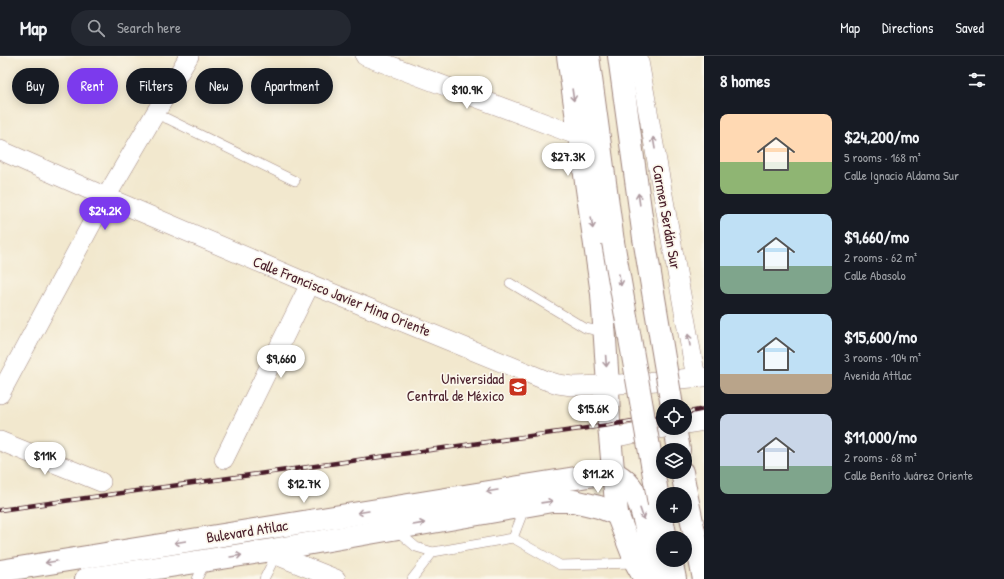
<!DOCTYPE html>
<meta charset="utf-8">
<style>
:root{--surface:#171b24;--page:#242831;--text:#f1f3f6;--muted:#9ea1a6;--line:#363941;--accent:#7c3aed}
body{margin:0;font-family:"Patrick Hand",sans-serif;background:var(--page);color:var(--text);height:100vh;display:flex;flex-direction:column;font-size:15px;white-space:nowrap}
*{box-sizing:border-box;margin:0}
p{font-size:13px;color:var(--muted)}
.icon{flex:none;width:22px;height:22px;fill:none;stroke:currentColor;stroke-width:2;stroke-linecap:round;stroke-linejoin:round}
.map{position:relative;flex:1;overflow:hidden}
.drawer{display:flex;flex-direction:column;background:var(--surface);width:300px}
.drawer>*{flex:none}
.hud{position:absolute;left:12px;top:12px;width:380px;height:36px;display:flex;gap:8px}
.buttons{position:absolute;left:656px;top:343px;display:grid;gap:8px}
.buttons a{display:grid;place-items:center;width:36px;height:36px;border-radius:50%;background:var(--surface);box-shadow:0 2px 10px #0003;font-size:20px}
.price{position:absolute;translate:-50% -34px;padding:0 9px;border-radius:14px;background:#fff;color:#222;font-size:13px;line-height:26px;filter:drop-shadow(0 1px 2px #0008)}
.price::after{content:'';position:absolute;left:50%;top:24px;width:12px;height:9px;margin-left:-6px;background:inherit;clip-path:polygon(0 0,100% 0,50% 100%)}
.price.on{background:var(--accent);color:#fff}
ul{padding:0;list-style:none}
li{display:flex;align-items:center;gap:12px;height:100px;padding:0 16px}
li span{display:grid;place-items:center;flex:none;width:112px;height:80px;border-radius:8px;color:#555}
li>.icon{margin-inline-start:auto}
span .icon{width:48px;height:48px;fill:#fffc;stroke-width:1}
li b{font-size:17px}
h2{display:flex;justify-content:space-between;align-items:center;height:48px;padding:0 16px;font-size:17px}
.pill{padding:0 14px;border-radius:18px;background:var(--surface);box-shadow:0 2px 10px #0003;font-size:14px;line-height:36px}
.pill.on{background:var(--accent);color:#fff}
header{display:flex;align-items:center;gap:24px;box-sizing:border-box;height:56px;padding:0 20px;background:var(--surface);border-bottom:1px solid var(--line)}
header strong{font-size:19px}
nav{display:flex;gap:22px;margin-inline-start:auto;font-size:14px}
.search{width:280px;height:36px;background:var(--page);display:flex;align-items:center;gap:10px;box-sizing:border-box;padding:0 14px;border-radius:22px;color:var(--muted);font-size:15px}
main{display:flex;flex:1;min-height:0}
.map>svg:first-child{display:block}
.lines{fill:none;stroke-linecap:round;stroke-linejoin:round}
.service-casing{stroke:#9e847c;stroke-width:10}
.minor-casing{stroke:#9e847c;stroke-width:20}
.secondary-casing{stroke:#9e847c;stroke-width:24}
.primary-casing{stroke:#9e847c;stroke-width:24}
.service{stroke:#fff;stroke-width:9}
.minor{stroke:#fff;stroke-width:19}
.secondary{stroke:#fff;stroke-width:22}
.primary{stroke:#fff;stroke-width:22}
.rail-casing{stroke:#4a1f2b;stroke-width:4.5}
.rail{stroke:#fbf7ec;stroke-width:3;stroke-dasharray:9;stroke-linecap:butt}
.primary-bridge-casing{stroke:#9e847c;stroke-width:24;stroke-linecap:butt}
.primary-bridge{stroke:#fff;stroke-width:22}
.oneway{stroke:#ae9aa0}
.labels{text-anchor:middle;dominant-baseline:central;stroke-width:3.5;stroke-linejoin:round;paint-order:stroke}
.street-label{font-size:15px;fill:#4a1f2b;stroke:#fbf7ec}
.poi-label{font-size:15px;fill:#4a1f2b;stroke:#fbf7ec;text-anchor:end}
</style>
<header>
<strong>Map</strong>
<div class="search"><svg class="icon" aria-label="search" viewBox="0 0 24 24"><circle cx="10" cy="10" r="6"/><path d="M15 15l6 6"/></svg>Search here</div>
<nav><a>Map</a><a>Directions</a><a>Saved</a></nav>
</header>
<main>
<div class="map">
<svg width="704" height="523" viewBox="0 0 704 523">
<rect width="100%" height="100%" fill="#fbf7ec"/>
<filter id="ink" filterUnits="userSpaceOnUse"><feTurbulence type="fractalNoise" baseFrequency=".025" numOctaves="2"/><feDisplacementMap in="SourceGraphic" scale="8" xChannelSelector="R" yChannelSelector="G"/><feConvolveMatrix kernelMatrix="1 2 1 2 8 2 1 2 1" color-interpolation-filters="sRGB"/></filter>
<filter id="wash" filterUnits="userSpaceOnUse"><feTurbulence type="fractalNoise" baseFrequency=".012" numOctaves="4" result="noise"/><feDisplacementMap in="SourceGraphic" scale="16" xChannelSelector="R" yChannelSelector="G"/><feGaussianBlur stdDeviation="0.9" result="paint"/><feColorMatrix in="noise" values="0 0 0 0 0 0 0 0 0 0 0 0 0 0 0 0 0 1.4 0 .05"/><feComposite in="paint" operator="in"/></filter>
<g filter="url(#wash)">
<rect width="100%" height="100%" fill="#f2e8ce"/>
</g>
<g filter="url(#ink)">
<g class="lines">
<defs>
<g id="service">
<polyline points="155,58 168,63 295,125"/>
<polyline points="510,227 585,272 604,276"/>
<polyline points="396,474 416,491 433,496 513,482 525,451"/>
<polyline points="513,482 560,509 636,507"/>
<polyline points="197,523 202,513 201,505"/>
<polyline points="264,523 276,499"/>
<polyline points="412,523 433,496"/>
</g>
<g id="minor">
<polyline points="365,0 579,80"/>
<polyline points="638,0 696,322"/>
<polyline points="0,94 106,141 310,228 545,324 558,328 572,330 608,329 704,321"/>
<polyline points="0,338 106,141 189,0"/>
<polyline points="685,368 704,365"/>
<polyline points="611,382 665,372"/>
<polyline points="0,385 101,426"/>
<polyline points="224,403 310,228"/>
<polyline points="266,495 336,523"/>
</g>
<g id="secondary">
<polyline points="568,0 602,238 608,329 609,369 617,458 636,507 645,523"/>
<path d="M613,416C622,421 631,428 635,438C647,464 650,495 655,523"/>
<polyline points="0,515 613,416"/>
<polyline points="86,523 266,495 552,445 574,445 599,451 617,458"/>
</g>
<g id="primary">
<polyline points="588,0 613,186"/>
<polyline points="619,0 644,182"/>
<polyline points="675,372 679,394"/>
<polyline points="682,416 687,442 704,523"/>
<polyline points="659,448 666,482"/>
<polyline points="671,504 675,523"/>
</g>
</defs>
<use href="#service" class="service-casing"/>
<use href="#minor" class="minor-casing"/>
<use href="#secondary" class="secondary-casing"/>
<use href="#primary" class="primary-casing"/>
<use href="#service" class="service"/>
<use href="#minor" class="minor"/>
<use href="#secondary" class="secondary"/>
<use href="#primary" class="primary"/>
<defs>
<g id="rail">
<polyline points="685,357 704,353"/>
<polyline points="0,454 609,369 663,360"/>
</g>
</defs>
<use href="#rail" class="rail-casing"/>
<use href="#rail" class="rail"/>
<defs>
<g id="primary-bridge">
<polyline points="644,182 672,350"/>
<polyline points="613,186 659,448"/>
</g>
</defs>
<use href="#primary-bridge" class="primary-bridge-casing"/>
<use href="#primary-bridge" class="primary-bridge"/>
</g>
<defs><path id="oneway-shaft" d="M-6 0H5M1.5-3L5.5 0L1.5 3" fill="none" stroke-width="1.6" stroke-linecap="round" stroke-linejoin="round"/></defs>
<g class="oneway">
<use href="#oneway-shaft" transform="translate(573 39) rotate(82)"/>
<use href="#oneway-shaft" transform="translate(654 87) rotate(-100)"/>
<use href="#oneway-shaft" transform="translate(639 143) rotate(-98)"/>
<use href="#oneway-shaft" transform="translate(592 167) rotate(82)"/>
<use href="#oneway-shaft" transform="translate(620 224) rotate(80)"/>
<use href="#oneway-shaft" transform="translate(689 284) rotate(-100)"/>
<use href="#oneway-shaft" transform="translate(606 305) rotate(86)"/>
<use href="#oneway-shaft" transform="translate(492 435) rotate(171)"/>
<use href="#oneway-shaft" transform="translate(547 446) rotate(-8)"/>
<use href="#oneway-shaft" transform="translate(363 456) rotate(171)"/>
<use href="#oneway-shaft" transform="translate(642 458) rotate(71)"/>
<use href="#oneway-shaft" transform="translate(419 468) rotate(-10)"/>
<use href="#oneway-shaft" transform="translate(180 486) rotate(171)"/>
<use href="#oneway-shaft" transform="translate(236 500) rotate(-9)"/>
<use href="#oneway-shaft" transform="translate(51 506) rotate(171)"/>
</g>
</g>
<defs>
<symbol id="university-square" viewBox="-11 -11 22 22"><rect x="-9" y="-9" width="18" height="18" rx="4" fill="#c8321e" stroke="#fbf7ec"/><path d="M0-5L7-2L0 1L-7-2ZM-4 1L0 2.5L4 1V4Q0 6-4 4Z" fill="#fff"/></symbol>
</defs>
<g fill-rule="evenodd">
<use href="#university-square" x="507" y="320" width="22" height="22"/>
</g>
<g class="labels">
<g class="street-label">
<text transform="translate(667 161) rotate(80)">Carmen Serdán Sur</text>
<text transform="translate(342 240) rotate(22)">Calle Francisco Javier Mina Oriente</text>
<text transform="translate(247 475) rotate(-9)">Bulevard Atilac</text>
</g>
<g class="poi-label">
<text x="504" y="322">Universidad<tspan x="504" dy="17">Central de México</tspan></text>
</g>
</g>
</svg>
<div class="buttons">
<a><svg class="icon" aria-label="locate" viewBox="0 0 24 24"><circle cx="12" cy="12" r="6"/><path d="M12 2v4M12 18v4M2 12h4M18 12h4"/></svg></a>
<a><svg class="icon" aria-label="layers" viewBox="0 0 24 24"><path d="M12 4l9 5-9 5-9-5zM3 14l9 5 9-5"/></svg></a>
<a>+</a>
<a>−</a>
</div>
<b class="price" style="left:467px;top:54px">$10.9K</b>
<b class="price" style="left:568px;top:121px">$27.3K</b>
<b class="price on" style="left:105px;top:175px">$24.2K</b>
<b class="price" style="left:281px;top:323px">$9,660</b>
<b class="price" style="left:593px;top:373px">$15.6K</b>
<b class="price" style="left:45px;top:420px">$11K</b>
<b class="price" style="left:598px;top:438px">$11.2K</b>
<b class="price" style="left:304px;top:448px">$12.7K</b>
<div class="hud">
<a class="pill">Buy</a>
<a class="pill on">Rent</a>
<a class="pill">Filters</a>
<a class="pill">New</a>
<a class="pill">Apartment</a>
</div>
</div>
<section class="drawer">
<h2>8 homes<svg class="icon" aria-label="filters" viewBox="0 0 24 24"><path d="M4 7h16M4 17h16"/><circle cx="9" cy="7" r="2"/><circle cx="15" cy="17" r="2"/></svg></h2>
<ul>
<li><span style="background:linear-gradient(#ffd9b3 60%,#8fb573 0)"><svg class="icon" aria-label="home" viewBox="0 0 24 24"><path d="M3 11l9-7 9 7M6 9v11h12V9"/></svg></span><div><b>$24,200/mo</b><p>5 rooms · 168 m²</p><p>Calle Ignacio Aldama Sur</p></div></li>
<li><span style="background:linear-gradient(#bfe0f5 65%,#7fa58c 0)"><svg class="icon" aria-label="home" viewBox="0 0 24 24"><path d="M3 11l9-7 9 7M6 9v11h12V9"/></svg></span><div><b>$9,660/mo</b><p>2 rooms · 62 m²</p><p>Calle Abasolo</p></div></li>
<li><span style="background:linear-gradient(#bfe0f5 75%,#b9a48a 0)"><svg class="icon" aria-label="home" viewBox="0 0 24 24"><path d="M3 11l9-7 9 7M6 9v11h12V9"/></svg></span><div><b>$15,600/mo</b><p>3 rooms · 104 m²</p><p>Avenida Attlac</p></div></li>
<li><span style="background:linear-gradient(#c9d6e8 65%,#7fa58c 0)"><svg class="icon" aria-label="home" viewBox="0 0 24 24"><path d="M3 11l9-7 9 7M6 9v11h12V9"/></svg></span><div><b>$11,000/mo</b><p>2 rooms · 68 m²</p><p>Calle Benito Juárez Oriente</p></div></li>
</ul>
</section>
</main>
